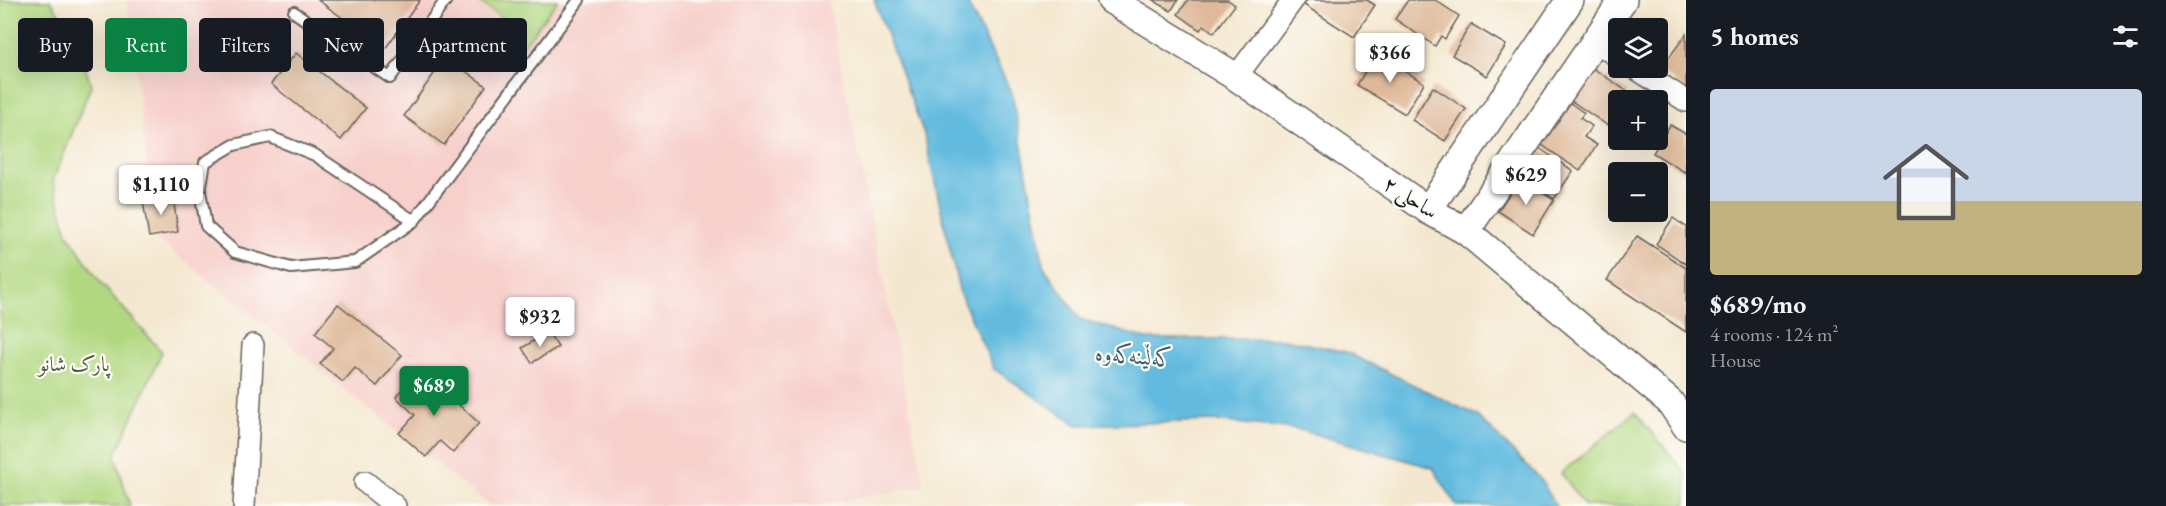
<!DOCTYPE html>
<meta charset="utf-8">
<style>
:root{--surface:#171b24;--page:#20242c;--text:#f1f3f6;--muted:#9ea1a6;--accent:#0b8043}
body{margin:0;font-family:"EB Garamond",Amiri,serif;background:var(--page);color:var(--text);height:100vh;display:flex;flex-direction:column;font-size:22px;white-space:nowrap}
*{box-sizing:border-box;margin:0}
p{font-size:20px;color:var(--muted)}
.icon{flex:none;width:33px;height:33px;fill:none;stroke:currentColor;stroke-width:2;stroke-linecap:round;stroke-linejoin:round}
.map{position:relative;flex:1;overflow:hidden}
.details{display:flex;flex-direction:column;background:var(--surface);width:480px}
.details>*{flex:none}
.banner{position:absolute;left:18px;top:18px;width:570px;height:54px;display:flex;gap:12px}
.tools{position:absolute;left:1608px;top:18px;display:grid;gap:12px}
.tools a{display:grid;place-items:center;width:60px;height:60px;border-radius:6px;background:var(--surface);box-shadow:0 6px 24px #0002;font-size:30px}
.price{position:absolute;translate:-50% -51px;padding:0 14px;border-radius:6px;background:#fff;color:#222;font-size:20px;line-height:39px;filter:drop-shadow(0 2px 3px #0008)}
.price::after{content:'';position:absolute;left:50%;top:36px;width:18px;height:14px;margin-left:-9px;background:inherit;clip-path:polygon(0 0,100% 0,50% 100%)}
.price.on{background:var(--accent);color:#fff}
ul{padding:0;list-style:none}
li{display:grid;align-content:center;gap:12px;height:318px;padding:0 24px}
li span{display:grid;place-items:center;height:186px;border-radius:6px;color:#555}
li>.icon{margin-inline-start:auto}
span .icon{width:108px;height:108px;fill:#fffc;stroke-width:1}
li b{font-size:26px}
h2{display:flex;justify-content:space-between;align-items:center;height:72px;padding:0 24px;font-size:26px}
.tag{padding:0 21px;border-radius:6px;background:var(--surface);box-shadow:0 6px 24px #0002;font-size:21px;line-height:54px}
.tag.on{background:var(--accent);color:#fff}
main{display:flex;flex:1;min-height:0}
.map>svg:first-child{display:block}
.built{fill:#f7d0cc}
.green{fill:#b1d881;stroke:#667a4e;stroke-width:1.5}
.water{fill:#62bbdf;stroke:#3f6c7e;stroke-width:1.5}
.building{fill:#dfb99a}
.lines{fill:none;stroke-linecap:round;stroke-linejoin:round}
.service-casing{stroke:#68635b;stroke-width:14}
.minor-casing{stroke:#68635b;stroke-width:24}
.tertiary-casing{stroke:#68635b;stroke-width:30}
.service{stroke:#fff;stroke-width:10}
.minor{stroke:#fff;stroke-width:21}
.tertiary{stroke:#fff;stroke-width:27}
.labels{text-anchor:middle;dominant-baseline:central;stroke-width:4.5;stroke-linejoin:round;paint-order:stroke}
.street-label{font-size:21px;fill:#1c1c1c;stroke:#fdfcf7}
.park-label{font-size:21px;fill:#505e3f;stroke:#fdfcf7}
.water-label{font-size:22px;font-style:italic;fill:#385c6a;stroke:#fdfcf7}
</style>
<main>
<div class="map">
<svg width="1686" height="506" viewBox="0 0 1686 506">
<rect width="100%" height="100%" fill="#fdfcf7"/>
<filter id="ink" filterUnits="userSpaceOnUse"><feTurbulence type="fractalNoise" baseFrequency=".0167" numOctaves="2"/><feDisplacementMap in="SourceGraphic" scale="12" xChannelSelector="R" yChannelSelector="G"/><feConvolveMatrix kernelMatrix="1 2 1 2 8 2 1 2 1" color-interpolation-filters="sRGB"/></filter>
<filter id="wash" filterUnits="userSpaceOnUse"><feTurbulence type="fractalNoise" baseFrequency=".008" numOctaves="4" result="noise"/><feDisplacementMap in="SourceGraphic" scale="24" xChannelSelector="R" yChannelSelector="G"/><feGaussianBlur stdDeviation="1.35" result="paint"/><feColorMatrix in="noise" values="0 0 0 0 0 0 0 0 0 0 0 0 0 0 0 0 0 1.4 0 .05"/><feComposite in="paint" operator="in"/></filter>
<g filter="url(#wash)">
<rect width="100%" height="100%" fill="#f4e7cf"/>
<polygon class="built" points="127,0 828,0 924,486 817,506 490,506 156,238"/>
<g class="green">
<polygon points="0,0 50,0 77,40 91,86 53,181 67,233 100,282 162,352 115,456 130,506 0,506"/>
<polygon points="477,0 558,0 508,66 481,48 501,17"/>
<polygon points="1635,412 1686,474 1686,506 1585,506 1561,473"/>
</g>
<polygon class="water" points="874,0 966,0 1012,93 1044,267 1080,319 1147,339 1284,339 1346,352 1478,416 1541,480 1556,506 1457,506 1433,468 1297,429 1216,421 1077,425 994,369 960,294 924,134"/>
<g id="blocks">
<g class="building">
<polygon points="318,0 420,0 385,49"/>
<polygon points="1153,0 1178,0 1171,11"/>
<polygon points="1188,0 1228,0 1235,5 1214,33 1204,25 1200,30 1178,14"/>
<polygon points="1307,0 1367,0 1375,5 1354,37 1304,5"/>
<polygon points="1408,0 1435,0 1459,16 1445,39 1441,36 1435,46 1395,19"/>
<polygon points="1471,24 1506,45 1487,76 1452,55"/>
<polygon points="1686,34 1686,90 1660,70"/>
<polygon points="296,53 366,108 341,140 271,84"/>
<polygon points="1376,53 1424,83 1405,114 1357,85"/>
<polygon points="446,57 486,86 444,145 404,116"/>
<polygon points="1591,67 1628,92 1623,100 1618,100 1618,107 1607,125 1570,100"/>
<polygon points="1433,87 1466,109 1445,141 1412,120"/>
<polygon points="1570,103 1584,113 1580,118 1592,126 1584,137 1597,145 1580,171 1542,145"/>
<polygon points="1670,125 1686,134 1686,173 1653,153"/>
<polygon points="1539,148 1573,171 1554,199 1520,176"/>
<polygon points="1520,178 1554,200 1533,234 1498,211"/>
<polygon points="173,196 178,232 149,237 143,201"/>
<polygon points="1673,218 1686,227 1686,264 1656,244"/>
<polygon points="1637,236 1686,268 1686,332 1607,280"/>
<polygon points="338,304 402,355 377,386 355,368 343,382 320,364 333,348 315,333"/>
<polygon points="548,332 558,347 532,363 522,348"/>
<polygon points="420,370 479,423 453,453 440,441 426,457 399,433 415,415 396,397"/>
</g>
</g>
</g>
<g filter="url(#ink)">
<use href="#blocks" fill-opacity="0" stroke="#68635b" stroke-width="1.5"/>
<g class="lines">
<defs>
<g id="service">
<polyline points="294,12 390,78 446,0"/>
<polyline points="414,221 315,155 270,137 234,145 205,162 200,191 206,226 235,252 291,268 355,262 414,221 579,0"/>
</g>
<g id="minor">
<polyline points="1595,41 1618,57"/>
<polyline points="1635,68 1686,101"/>
<polyline points="1236,77 1293,0"/>
<polyline points="365,482 395,506"/>
<polyline points="244,506 253,345"/>
</g>
<g id="tertiary">
<polyline points="1111,0 1236,77 1428,210 1466,231 1670,402 1686,426"/>
<polyline points="1428,210 1570,0"/>
<polyline points="1466,231 1623,0"/>
</g>
</defs>
<use href="#service" class="service-casing"/>
<use href="#minor" class="minor-casing"/>
<use href="#tertiary" class="tertiary-casing"/>
<use href="#service" class="service"/>
<use href="#minor" class="minor"/>
<use href="#tertiary" class="tertiary"/>
</g>
</g>
<g class="labels">
<g class="street-label">
<text transform="translate(1411 197) rotate(33)">ساحلی ۲</text>
</g>
<g class="park-label">
<text x="74" y="363">پارک شانو</text>
</g>
<g class="water-label">
<text transform="translate(1135 356) rotate(5)">کەڵینەکەوە</text>
</g>
</g>
</svg>
<div class="tools">
<a><svg class="icon" aria-label="layers" viewBox="0 0 24 24"><path d="M12 4l9 5-9 5-9-5zM3 14l9 5 9-5"/></svg></a>
<a>+</a>
<a>−</a>
</div>
<b class="price" style="left:1390px;top:84px">$366</b>
<b class="price" style="left:1526px;top:206px">$629</b>
<b class="price" style="left:161px;top:216px">$1,110</b>
<b class="price" style="left:540px;top:348px">$932</b>
<b class="price on" style="left:434px;top:417px">$689</b>
<div class="banner">
<a class="tag">Buy</a>
<a class="tag on">Rent</a>
<a class="tag">Filters</a>
<a class="tag">New</a>
<a class="tag">Apartment</a>
</div>
</div>
<section class="details">
<h2>5 homes<svg class="icon" aria-label="filters" viewBox="0 0 24 24"><path d="M4 7h16M4 17h16"/><circle cx="9" cy="7" r="2"/><circle cx="15" cy="17" r="2"/></svg></h2>
<ul>
<li><span style="background:linear-gradient(#c9d6e8 60%,#c2b280 0)"><svg class="icon" aria-label="home" viewBox="0 0 24 24"><path d="M3 11l9-7 9 7M6 9v11h12V9"/></svg></span><div><b>$689/mo</b><p>4 rooms · 124 m²</p><p>House</p></div></li>
</ul>
</section>
</main>
